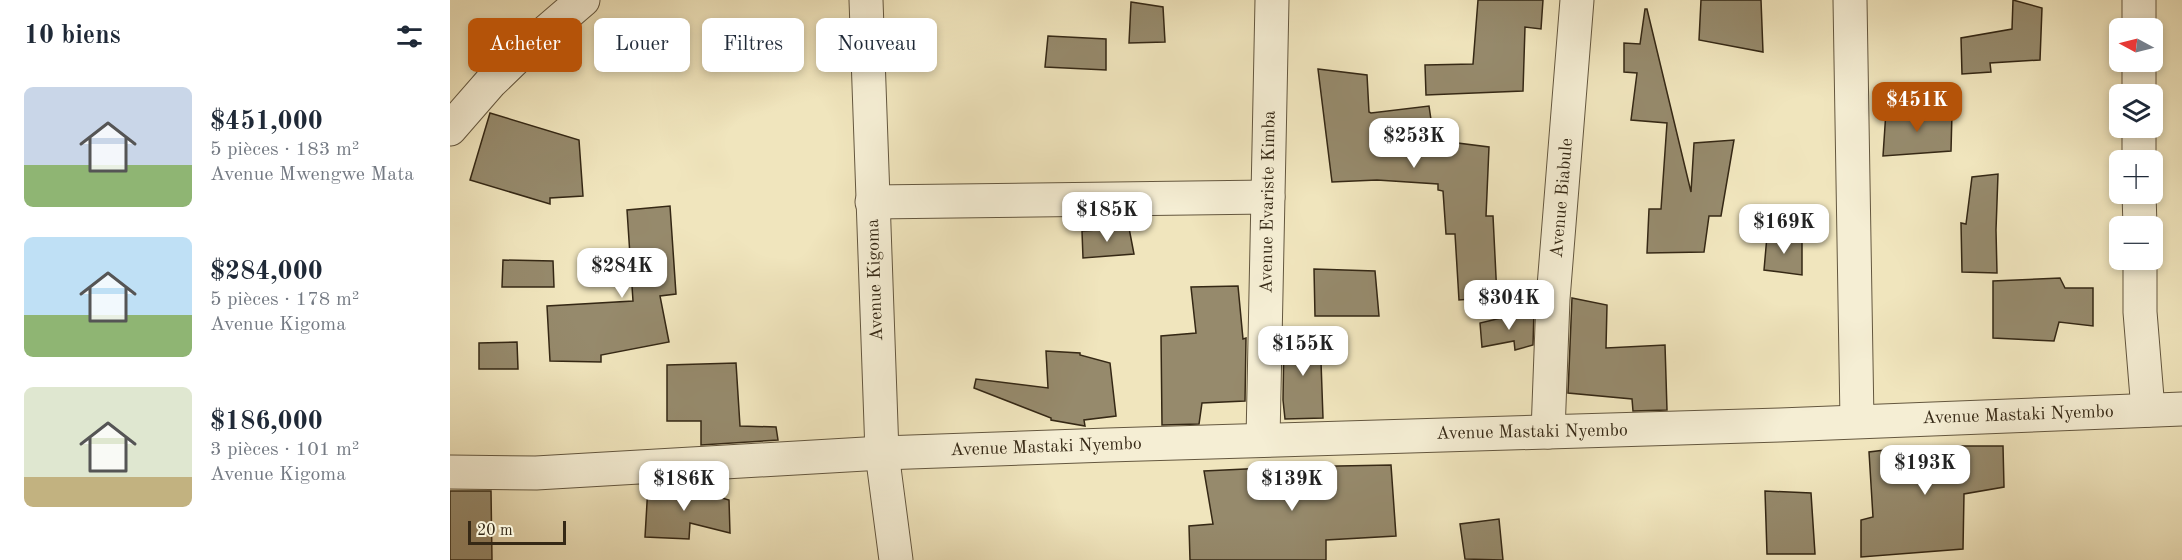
<!DOCTYPE html>
<html lang="fr">
<meta charset="utf-8">
<style>
:root{--surface:#fff;--page:#f2f2f3;--text:#1f2937;--muted:#747a83;--accent:#b45309}
body{margin:0;font-family:"Old Standard TT",serif;background:var(--page);color:var(--text);height:100vh;display:flex;flex-direction:column;font-size:22px;white-space:nowrap}
*{box-sizing:border-box;margin:0}
p{font-size:20px;color:var(--muted)}
.icon{flex:none;width:33px;height:33px;fill:none;stroke:currentColor;stroke-width:2;stroke-linecap:round;stroke-linejoin:round}
.map{position:relative;flex:1;overflow:hidden}
.panel{display:flex;flex-direction:column;background:var(--surface);width:450px}
.panel>*{flex:none}
.hud{position:absolute;left:18px;top:18px;width:570px;height:54px;display:flex;gap:12px}
.needle{width:39px;rotate:277deg}
.controls{position:absolute;left:1659px;top:18px;display:grid;gap:12px}
.controls a{display:grid;place-items:center;width:54px;height:54px;border-radius:9px;background:var(--surface);box-shadow:0 3px 9px #0003;font-size:30px}
.scale{position:absolute;left:18px;bottom:15px;width:98px;box-sizing:border-box;padding-left:6px;border:3px solid #352815;border-top:0;font-size:16px;line-height:21px;white-space:nowrap;color:#352815;-webkit-text-stroke:4px #f5eed4;paint-order:stroke}
.price{position:absolute;translate:-50% -51px;padding:0 14px;border-radius:12px;background:#fff;color:#222;font-size:20px;line-height:39px;filter:drop-shadow(0 2px 3px #0008)}
.price::after{content:'';position:absolute;left:50%;top:36px;width:18px;height:14px;margin-left:-9px;background:inherit;clip-path:polygon(0 0,100% 0,50% 100%)}
.price.selected{background:var(--accent);color:#fff}
ul{padding:0;list-style:none}
li{display:flex;align-items:center;gap:18px;height:150px;padding:0 24px}
li span{display:grid;place-items:center;flex:none;width:168px;height:120px;border-radius:9px;color:#555}
li>.icon{margin-inline-start:auto}
span .icon{width:72px;height:72px;fill:#fffc;stroke-width:1}
li b{font-size:26px}
h2{display:flex;justify-content:space-between;align-items:center;height:72px;padding:0 24px;font-size:26px}
.tag{padding:0 21px;border-radius:9px;background:var(--surface);box-shadow:0 3px 9px #0003;font-size:21px;line-height:54px}
.tag.selected{background:var(--accent);color:#fff}
main{display:flex;flex:1;min-height:0}
.map>svg:first-child{display:block}
.building{fill:#968a6c;stroke:#352815;stroke-width:1.5}
.lines{fill:none;stroke-linecap:round;stroke-linejoin:round}
.street-casing{stroke:#64573f;stroke-width:35}
.street{stroke:#f5eed4;stroke-width:33}
.labels{text-anchor:middle;dominant-baseline:central;stroke-width:4.5;stroke-linejoin:round;paint-order:stroke}
.street-label{font-size:18px;fill:#352815;stroke:#f5eed4}
</style>
<main>
<section class="panel">
<h2>10 biens<svg class="icon" aria-label="filters" viewBox="0 0 24 24"><path d="M4 7h16M4 17h16"/><circle cx="9" cy="7" r="2"/><circle cx="15" cy="17" r="2"/></svg></h2>
<ul>
<li><span style="background:linear-gradient(#c9d6e8 65%,#8fb573 0)"><svg class="icon" aria-label="home" viewBox="0 0 24 24"><path d="M3 11l9-7 9 7M6 9v11h12V9"/></svg></span><div><b>$451,000</b><p>5 pièces · 183 m²</p><p>Avenue Mwengwe Mata</p></div></li>
<li><span style="background:linear-gradient(#bfe0f5 65%,#8fb573 0)"><svg class="icon" aria-label="home" viewBox="0 0 24 24"><path d="M3 11l9-7 9 7M6 9v11h12V9"/></svg></span><div><b>$284,000</b><p>5 pièces · 178 m²</p><p>Avenue Kigoma</p></div></li>
<li><span style="background:linear-gradient(#dfe7d0 75%,#c2b280 0)"><svg class="icon" aria-label="home" viewBox="0 0 24 24"><path d="M3 11l9-7 9 7M6 9v11h12V9"/></svg></span><div><b>$186,000</b><p>3 pièces · 101 m²</p><p>Avenue Kigoma</p></div></li>
</ul>
</section>
<div class="map">
<svg width="1732" height="560" viewBox="0 0 1732 560">
<rect width="100%" height="100%" fill="#f0e5bd"/>
<filter id="stains"><feTurbulence type="fractalNoise" baseFrequency=".00333" numOctaves="4"/><feColorMatrix values="0 0 0 0 .2 0 0 0 0 .09 0 0 0 0 .02 0 0 0 .5 -.17"/></filter>
<radialGradient id="worn" r=".72"><stop offset=".6" stop-color="#630" stop-opacity="0"/><stop offset="1" stop-color="#630" stop-opacity=".3"/></radialGradient>
<g class="building">
<polygon points="1028,0 1093,0 1091,29 1075,27 1073,91 976,95 975,65 1023,64"/>
<polygon points="1251,0 1311,0 1313,52 1249,40"/>
<polygon points="1563,0 1592,8 1590,60 1540,63 1541,72 1512,74 1511,38 1562,29"/>
<polygon points="681,2 713,7 715,42 679,43"/>
<polygon points="1195,9 1197,9 1241,192 1244,143 1284,140 1271,216 1259,216 1254,252 1197,253 1199,209 1211,209 1217,123 1181,120 1187,73 1174,72 1174,43 1190,44"/>
<polygon points="598,36 656,39 656,70 595,67"/>
<polygon points="868,69 917,75 919,112 921,113 979,106 984,140 1039,147 1036,216 1043,216 1047,297 1009,300 1005,234 996,234 993,191 988,190 988,184 927,180 882,182"/>
<polygon points="1436,111 1502,113 1501,151 1433,156"/>
<polygon points="40,113 129,140 133,196 100,198 100,204 20,180"/>
<polygon points="1548,174 1546,230 1547,273 1512,272 1511,223 1516,224 1522,177"/>
<polygon points="220,206 226,294 210,296 219,342 151,355 151,362 100,361 97,306 183,301 177,210"/>
<polygon points="679,228 684,254 633,258 632,231"/>
<polygon points="1317,236 1352,239 1352,275 1314,270"/>
<polygon points="53,260 103,261 104,287 52,287"/>
<polygon points="864,269 925,271 929,316 865,316"/>
<polygon points="1610,278 1615,288 1643,288 1643,326 1609,322 1604,341 1543,338 1543,281"/>
<polygon points="788,286 793,339 796,338 795,401 752,403 749,424 712,425 711,336 746,333 741,287"/>
<polygon points="1122,298 1157,305 1156,348 1215,345 1217,410 1183,411 1182,399 1118,393"/>
<polygon points="1084,310 1083,345 1065,350 1064,341 1032,347 1030,323"/>
<polygon points="870,333 873,418 835,419 833,400 834,336"/>
<polygon points="67,342 68,369 29,369 29,343"/>
<polygon points="596,351 630,353 630,355 660,363 666,416 634,420 635,426 601,420 601,418 524,388 526,379 598,388"/>
<polygon points="286,363 290,426 326,427 328,440 251,445 251,421 217,421 217,365"/>
<polygon points="1468,446 1553,446 1554,487 1514,494 1513,549 1411,557 1411,520 1423,517 1419,452"/>
<polygon points="941,465 946,536 876,540 876,560 740,560 739,526 763,524 754,471 836,467"/>
<polygon points="198,486 238,488 279,500 280,533 240,523 239,539 195,537"/>
<polygon points="0,491 41,491 42,560 0,560"/>
<polygon points="1315,491 1361,493 1365,554 1317,554"/>
<polygon points="1049,519 1053,560 1015,559 1010,524"/>
</g>
<g class="lines">
<defs>
<g id="street">
<polyline points="416,0 432,453 446,560"/>
<polyline points="1400,0 1407,421"/>
<polyline points="1689,28 1689,0"/>
<polyline points="1689,94 1689,62"/>
<polyline points="1689,128 1689,160"/>
<polyline points="0,129 40,83 69,55 133,0"/>
<polyline points="1689,194 1690,226"/>
<polyline points="422,202 818,197"/>
<polyline points="1690,260 1690,312 1698,410"/>
<polyline points="1098,432 1103,299 1127,0"/>
<polyline points="813,439 822,0"/>
<polyline points="0,472 86,473 432,453 658,445 1330,425 1732,409"/>
</g>
</defs>
<use href="#street" class="street-casing"/>
<use href="#street" class="street"/>
</g>
<g class="labels">
<g class="street-label">
<text transform="translate(1112 198) rotate(-85)">Avenue Biabule</text>
<text transform="translate(818 202) rotate(-89)">Avenue Evariste Kimba</text>
<text transform="translate(425 280) rotate(-92)">Avenue Kigoma</text>
<text transform="translate(1568 415) rotate(-2)">Avenue Mastaki Nyembo</text>
<text transform="translate(1082 432) rotate(-1)">Avenue Mastaki Nyembo</text>
<text transform="translate(596 447) rotate(-2)">Avenue Mastaki Nyembo</text>
</g>
</g>
<rect width="100%" height="100%" filter="url(#stains)"/>
<rect width="100%" height="100%" fill="url(#worn)"/>
</svg>
<div class="controls">
<a><svg class="needle" viewBox="-14 -14 28 28"><path d="M0-13l5 13h-10z" fill="#e53935"/><path d="M0 13l5-13h-10z" fill="#747a83"/></svg></a>
<a><svg class="icon" aria-label="layers" viewBox="0 0 24 24"><path d="M12 4l9 5-9 5-9-5zM3 14l9 5 9-5"/></svg></a>
<a>+</a>
<a>−</a>
</div>
<div class="scale">20 m</div>
<b class="price selected" style="left:1467px;top:133px">$451K</b>
<b class="price" style="left:964px;top:169px">$253K</b>
<b class="price" style="left:657px;top:243px">$185K</b>
<b class="price" style="left:1334px;top:255px">$169K</b>
<b class="price" style="left:172px;top:299px">$284K</b>
<b class="price" style="left:1059px;top:331px">$304K</b>
<b class="price" style="left:853px;top:377px">$155K</b>
<b class="price" style="left:1475px;top:496px">$193K</b>
<b class="price" style="left:234px;top:512px">$186K</b>
<b class="price" style="left:842px;top:512px">$139K</b>
<div class="hud">
<a class="tag selected">Acheter</a>
<a class="tag">Louer</a>
<a class="tag">Filtres</a>
<a class="tag">Nouveau</a>
</div>
</div>
</main>
